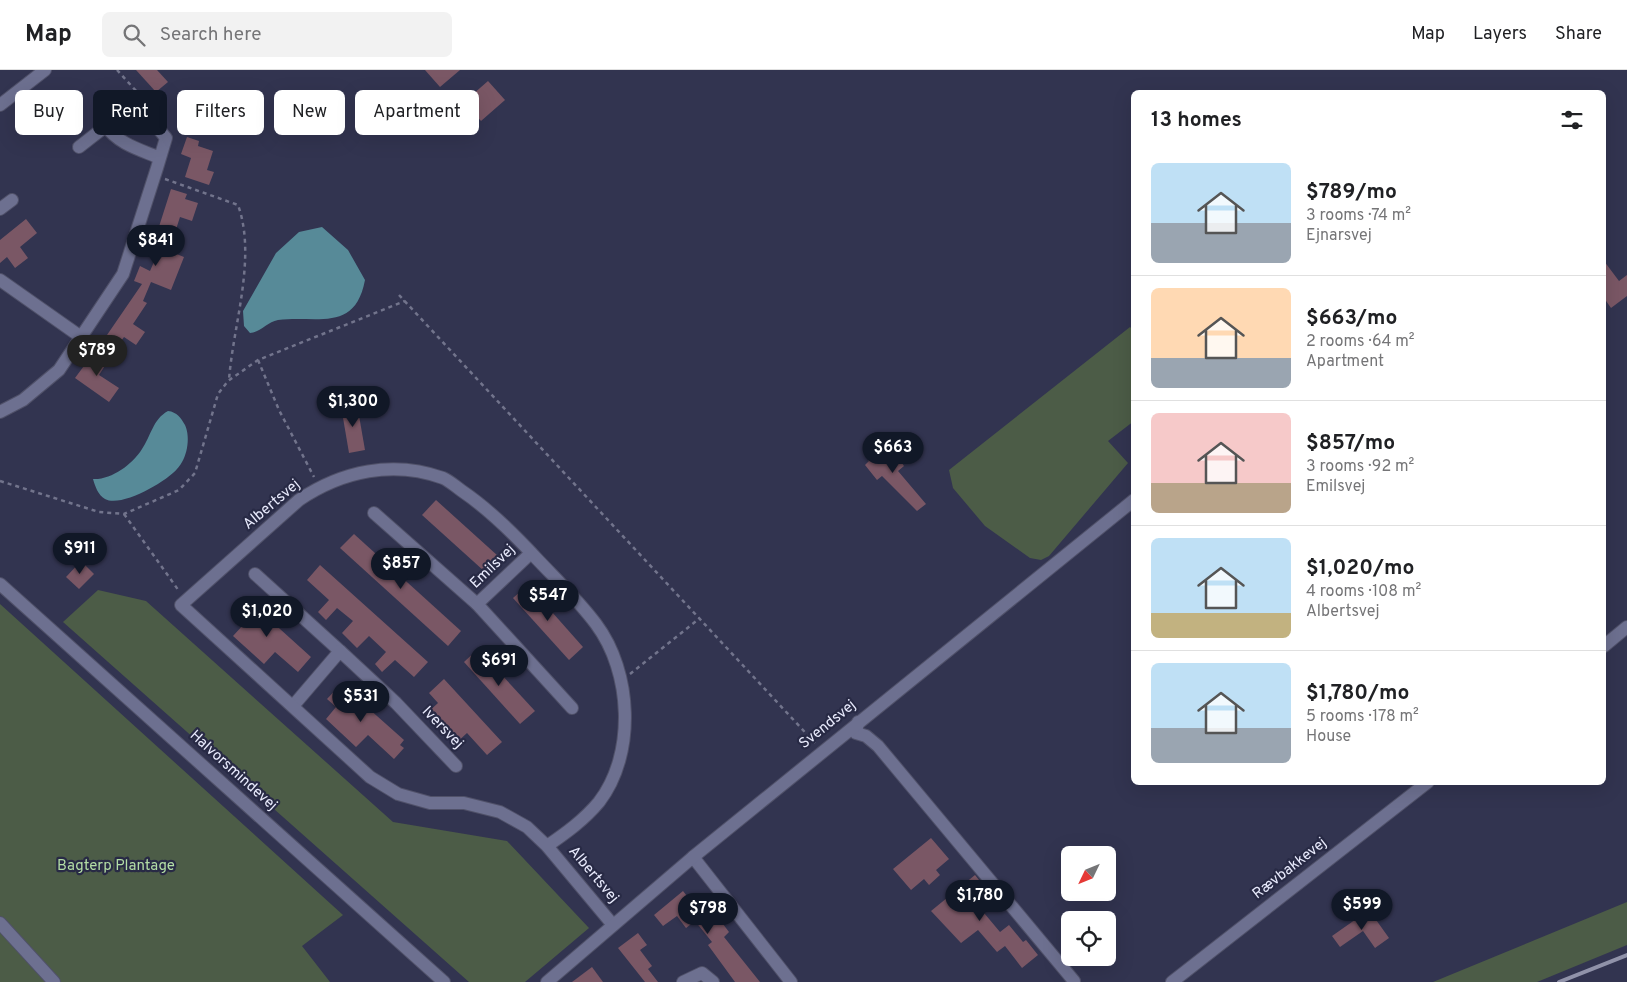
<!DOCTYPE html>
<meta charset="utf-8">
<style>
:root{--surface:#fff;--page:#f2f2f2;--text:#202124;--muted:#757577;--line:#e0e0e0;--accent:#111827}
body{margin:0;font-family:Overpass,sans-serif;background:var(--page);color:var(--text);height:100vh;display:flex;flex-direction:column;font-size:19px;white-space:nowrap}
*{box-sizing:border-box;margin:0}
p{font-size:16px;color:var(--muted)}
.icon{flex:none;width:28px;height:28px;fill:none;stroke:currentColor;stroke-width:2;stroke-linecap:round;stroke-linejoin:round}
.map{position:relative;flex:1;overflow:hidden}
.sheet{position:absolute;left:1131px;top:20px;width:475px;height:695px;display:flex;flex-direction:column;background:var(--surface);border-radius:8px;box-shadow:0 5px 20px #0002}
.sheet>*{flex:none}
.hud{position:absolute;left:15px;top:20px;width:475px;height:45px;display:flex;gap:10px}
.needle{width:32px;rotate:227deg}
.buttons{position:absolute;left:1061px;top:776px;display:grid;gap:10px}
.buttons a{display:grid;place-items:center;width:55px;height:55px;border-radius:8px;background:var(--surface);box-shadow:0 5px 20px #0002;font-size:25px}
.price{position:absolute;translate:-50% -42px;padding:0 11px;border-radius:18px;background:var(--accent);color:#fff;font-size:16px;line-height:32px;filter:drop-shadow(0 1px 2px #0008)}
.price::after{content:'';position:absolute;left:50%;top:30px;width:15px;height:11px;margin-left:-8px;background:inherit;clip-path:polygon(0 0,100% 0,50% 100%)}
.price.active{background:#222;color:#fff}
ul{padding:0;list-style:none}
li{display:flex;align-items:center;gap:15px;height:125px;padding:0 20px}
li+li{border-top:1px solid var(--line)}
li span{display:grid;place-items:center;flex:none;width:140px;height:100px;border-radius:8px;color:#555}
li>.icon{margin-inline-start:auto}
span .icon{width:60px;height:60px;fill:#fffc;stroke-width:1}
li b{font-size:21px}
h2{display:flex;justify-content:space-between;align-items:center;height:60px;padding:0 20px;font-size:21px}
.tag{padding:0 18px;border-radius:8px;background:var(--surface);box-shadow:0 5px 20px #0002;font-size:18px;line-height:45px}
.tag.active{background:var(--accent);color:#fff}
header{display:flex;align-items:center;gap:30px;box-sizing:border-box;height:70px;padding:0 25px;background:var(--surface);border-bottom:1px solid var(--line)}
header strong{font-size:24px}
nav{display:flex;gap:28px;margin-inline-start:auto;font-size:18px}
.search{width:350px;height:45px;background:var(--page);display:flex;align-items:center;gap:12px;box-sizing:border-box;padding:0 18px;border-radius:8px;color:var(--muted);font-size:19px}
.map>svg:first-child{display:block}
.green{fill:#4c5c47}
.water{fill:#578a98}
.building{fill:#7a5765}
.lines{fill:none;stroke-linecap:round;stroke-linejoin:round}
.minor-casing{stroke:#505169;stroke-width:14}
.path{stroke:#72748c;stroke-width:2.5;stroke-dasharray:4 4;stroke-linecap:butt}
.minor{stroke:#6d7090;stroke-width:12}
.rail{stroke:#9092a9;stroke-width:4}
.labels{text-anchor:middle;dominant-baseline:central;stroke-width:4.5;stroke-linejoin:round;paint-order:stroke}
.street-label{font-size:15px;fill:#e9ebfd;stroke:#282a45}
.park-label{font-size:15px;fill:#b3dda5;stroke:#282a45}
</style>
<header>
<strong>Map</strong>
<div class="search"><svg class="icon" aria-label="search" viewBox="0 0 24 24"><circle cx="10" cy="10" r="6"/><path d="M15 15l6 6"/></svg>Search here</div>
<nav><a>Map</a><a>Layers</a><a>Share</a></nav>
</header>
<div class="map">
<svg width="1627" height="912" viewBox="0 0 1627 912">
<rect width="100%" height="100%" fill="#323450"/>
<g class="green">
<polygon points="1130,257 1134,261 1134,351 1108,371 1128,393 1049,486 1041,490 1030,488 985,456 953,418 949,400"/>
<polygon points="98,520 146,531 393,752 507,771 589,858 525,912 469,912 63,552"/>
<polygon points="0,534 343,845 302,876 330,912 0,912"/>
<polygon points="1627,832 1627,875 1537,912 1433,912"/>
</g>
<g class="water">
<path d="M322,157L348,180L365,210C355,263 317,245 278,250C267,252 261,262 250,263L244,256L243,241L276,183L299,162Z"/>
<path d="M168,341C177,342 181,348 185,355C191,368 187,389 177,399C166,412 121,438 105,429C98,425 95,416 93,409C111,410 132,395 142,379C151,366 153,349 168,341Z"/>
</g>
<g class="building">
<polygon points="136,0 157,0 168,12 156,22"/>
<polygon points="425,0 460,0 440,17"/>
<polygon points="488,11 505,30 481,51 464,32"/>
<polygon points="187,67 199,71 198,76 213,81 207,100 214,102 209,115 185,107 191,88 181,84"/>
<polygon points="171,119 187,124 185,129 198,133 192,151 180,147 169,181 184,187 171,220 151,212 143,231 147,233 133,254 145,262 136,275 124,267 119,274 107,265 142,214 134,211 140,196 150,201 164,169 156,166"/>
<polygon points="26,149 37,163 20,177 28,188 15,198 7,187 0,193 0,170"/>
<polygon points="1604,191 1619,211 1627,205 1627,226 1611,238 1604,228"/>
<polygon points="95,281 108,291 99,305 119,318 109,332 75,308"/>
<polygon points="357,334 365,380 349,383 341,336"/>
<polygon points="883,374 885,376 887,375 900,390 904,396 898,401 926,434 917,441 882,406 877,410 865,395 869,391 867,388"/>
<polygon points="436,430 498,486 484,501 422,445"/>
<polygon points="354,464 461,561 448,576 340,478"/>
<polygon points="81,491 94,504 79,519 66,507"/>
<polygon points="320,495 428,592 414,607 395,590 382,602 375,594 386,582 369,566 357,578 342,563 353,551 337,538 326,550 318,542 329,530 307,510"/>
<polygon points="528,515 583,577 569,590 513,528"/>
<polygon points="248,530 311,587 298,602 275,582 264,594 233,566 244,554 234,545"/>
<polygon points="478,579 535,641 520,654 464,592"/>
<polygon points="444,609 502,672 487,685 467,663 455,674 426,644 438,633 429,623"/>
<polygon points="341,614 404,670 400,675 404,678 394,689 368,665 356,677 326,649 336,637 327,629"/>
<polygon points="931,768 949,789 936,800 940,805 929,815 924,809 911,820 893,799"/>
<polygon points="975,805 987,820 974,831 1000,862 1009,855 1023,872 1026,870 1038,885 1022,898 1005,876 997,882 978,860 961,873 931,841"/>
<polygon points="683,821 701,844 710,837 729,862 724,867 760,912 735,912 708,875 712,872 695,851 686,858 677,846 663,856 654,845"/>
<polygon points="1369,840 1389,868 1375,878 1363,861 1340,877 1332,866"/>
<polygon points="638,863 647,875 640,880 652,896 648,899 658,912 645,912 618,878"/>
<polygon points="592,897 603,912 572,912"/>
</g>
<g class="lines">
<defs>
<g id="minor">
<polyline points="0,35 45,0"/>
<polyline points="79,77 106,56"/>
<polyline points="0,139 12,130"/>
<polyline points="0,210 81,267"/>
<path d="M0,342L23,330L59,300L123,204L157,98L166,68L138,34L124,39L106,56C118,74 141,80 160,88"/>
<polyline points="374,443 477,534 572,638"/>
<polyline points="255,504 340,581"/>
<polyline points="0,514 444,912"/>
<polyline points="477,534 531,483"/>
<polyline points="1604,576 1627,557"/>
<polyline points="293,636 340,581 396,633 456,696"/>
<polyline points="858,652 856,663 866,666 878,676 1074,911"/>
<path d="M547,776C566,763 584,750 599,732C636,684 632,602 596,554C579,531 557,510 537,489C514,464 490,440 462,421C456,417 450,411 443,408C393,390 342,401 299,430L181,535L370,707L398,724L430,733H464L500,742L527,757L547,776L613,855"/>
<polyline points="693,787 791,912"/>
<polyline points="0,853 54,912"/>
<polyline points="547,912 693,787 1134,430"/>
<polyline points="683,912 702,903 713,912"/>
<polyline points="1172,912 1428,712"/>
</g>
</defs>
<use href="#minor" class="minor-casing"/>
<g class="path">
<polyline points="117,0 138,23"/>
<path d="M165,109L238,135C257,188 233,255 229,310"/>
<polyline points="399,225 815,673"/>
<polyline points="258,290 279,340 314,407"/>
<polyline points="0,411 99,442 124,444 179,420 195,403 218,324 228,311 258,290 405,231"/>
<polyline points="124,444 179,521"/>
<polyline points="630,604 700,548"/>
</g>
<use href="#minor" class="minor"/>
<polyline class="rail" points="1559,912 1627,885"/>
</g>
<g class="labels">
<g class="street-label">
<text transform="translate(272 435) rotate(-40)">Albertsvej</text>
<text transform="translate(493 497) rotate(-44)">Emilsvej</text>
<text transform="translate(828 655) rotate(-39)">Svendsvej</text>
<text transform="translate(442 658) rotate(46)">Iversvej</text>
<text transform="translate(233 701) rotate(42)">Halvorsmindevej</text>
<text transform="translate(1290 799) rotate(-38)">Rævbakkevej</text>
<text transform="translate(593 805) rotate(50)">Albertsvej</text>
</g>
<g class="park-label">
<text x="116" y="796">Bagterp Plantage</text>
</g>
</g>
</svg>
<div class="buttons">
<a><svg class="needle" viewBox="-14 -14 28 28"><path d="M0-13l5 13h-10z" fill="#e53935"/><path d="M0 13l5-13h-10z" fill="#757577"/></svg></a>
<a><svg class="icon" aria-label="locate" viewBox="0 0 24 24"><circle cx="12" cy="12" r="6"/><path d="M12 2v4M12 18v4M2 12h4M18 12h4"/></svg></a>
</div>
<b class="price" style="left:156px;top:197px">$841</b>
<b class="price active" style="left:97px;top:307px">$789</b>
<b class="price" style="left:353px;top:358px">$1,300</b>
<b class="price" style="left:893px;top:404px">$663</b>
<b class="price" style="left:80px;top:505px">$911</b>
<b class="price" style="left:401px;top:520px">$857</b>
<b class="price" style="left:548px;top:552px">$547</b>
<b class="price" style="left:267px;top:568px">$1,020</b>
<b class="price" style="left:499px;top:617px">$691</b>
<b class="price" style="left:361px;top:653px">$531</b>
<b class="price" style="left:980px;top:852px">$1,780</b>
<b class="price" style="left:1362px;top:861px">$599</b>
<b class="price" style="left:708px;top:865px">$798</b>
<div class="hud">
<a class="tag">Buy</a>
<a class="tag active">Rent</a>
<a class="tag">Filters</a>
<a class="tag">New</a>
<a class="tag">Apartment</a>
</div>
<section class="sheet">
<h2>13 homes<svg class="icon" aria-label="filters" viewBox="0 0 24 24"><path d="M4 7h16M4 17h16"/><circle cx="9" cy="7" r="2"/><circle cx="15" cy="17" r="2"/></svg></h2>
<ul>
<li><span style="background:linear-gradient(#bfe0f5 60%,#9aa5b1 0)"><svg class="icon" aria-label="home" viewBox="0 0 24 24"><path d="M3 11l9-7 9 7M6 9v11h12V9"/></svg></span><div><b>$789/mo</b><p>3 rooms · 74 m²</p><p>Ejnarsvej</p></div></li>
<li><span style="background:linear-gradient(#ffd9b3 70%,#9aa5b1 0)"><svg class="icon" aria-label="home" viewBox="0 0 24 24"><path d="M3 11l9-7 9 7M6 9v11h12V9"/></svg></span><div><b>$663/mo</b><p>2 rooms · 64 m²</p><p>Apartment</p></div></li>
<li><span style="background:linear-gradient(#f6c9c9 70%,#b9a48a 0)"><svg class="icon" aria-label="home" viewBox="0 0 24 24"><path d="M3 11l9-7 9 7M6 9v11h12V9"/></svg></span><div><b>$857/mo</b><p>3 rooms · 92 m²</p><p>Emilsvej</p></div></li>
<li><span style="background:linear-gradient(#bfe0f5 75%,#c2b280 0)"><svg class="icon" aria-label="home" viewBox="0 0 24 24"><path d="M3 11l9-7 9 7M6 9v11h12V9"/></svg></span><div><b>$1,020/mo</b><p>4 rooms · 108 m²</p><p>Albertsvej</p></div></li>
<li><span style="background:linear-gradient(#bfe0f5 65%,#9aa5b1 0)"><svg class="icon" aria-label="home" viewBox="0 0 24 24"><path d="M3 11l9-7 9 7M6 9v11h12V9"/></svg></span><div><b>$1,780/mo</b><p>5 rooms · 178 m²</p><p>House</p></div></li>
</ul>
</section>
</div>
